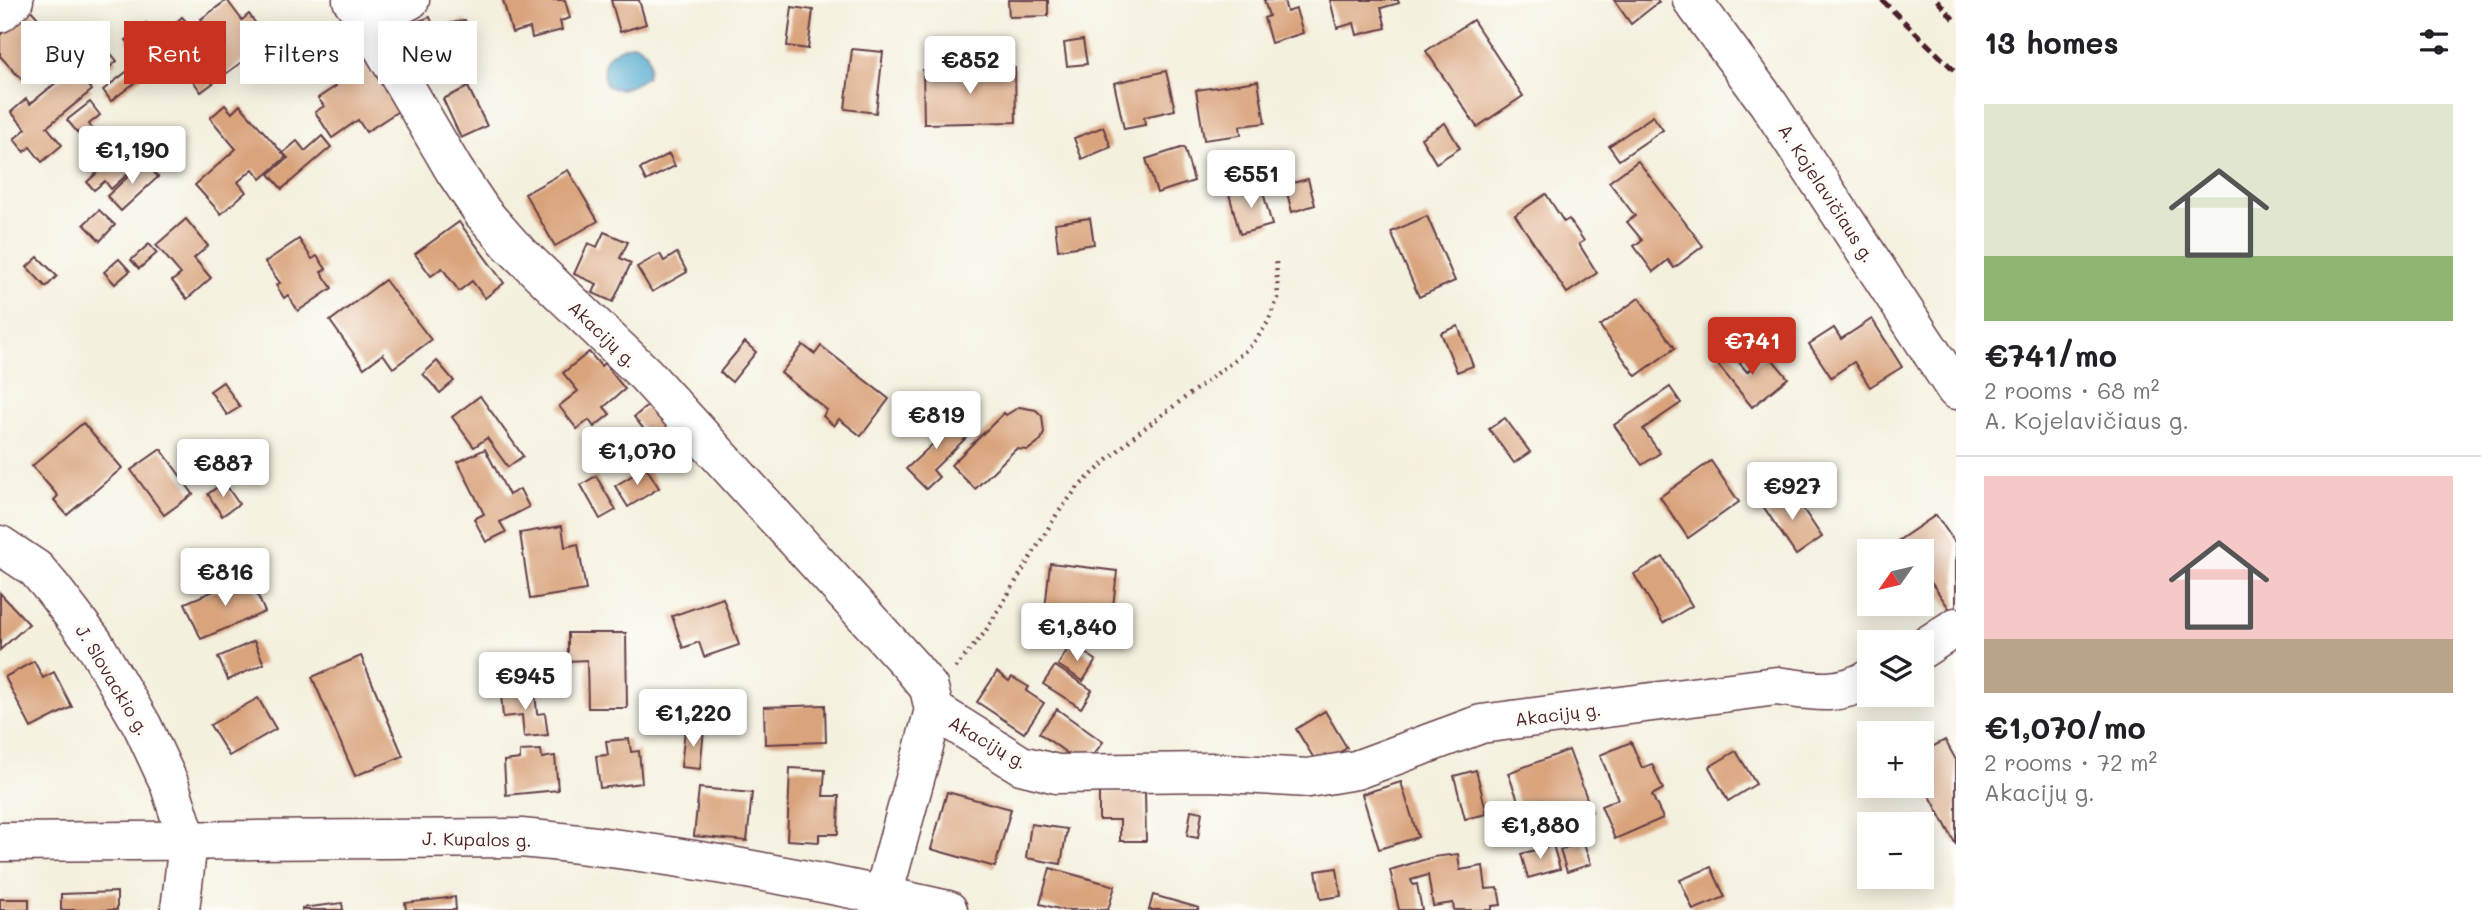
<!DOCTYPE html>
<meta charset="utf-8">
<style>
:root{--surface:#fff;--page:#f2f2f2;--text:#202124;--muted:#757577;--line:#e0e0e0;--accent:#c8321e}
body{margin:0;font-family:Mali,sans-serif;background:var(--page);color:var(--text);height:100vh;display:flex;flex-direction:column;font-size:26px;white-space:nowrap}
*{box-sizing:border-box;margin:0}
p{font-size:23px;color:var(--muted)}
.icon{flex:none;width:38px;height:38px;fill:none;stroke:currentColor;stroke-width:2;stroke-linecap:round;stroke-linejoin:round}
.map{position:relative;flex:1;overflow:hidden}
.panel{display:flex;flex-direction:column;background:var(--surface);width:525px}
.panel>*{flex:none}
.banner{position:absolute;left:21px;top:21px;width:665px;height:63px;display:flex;gap:14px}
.needle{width:46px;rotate:236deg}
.tools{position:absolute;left:1857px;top:539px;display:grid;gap:14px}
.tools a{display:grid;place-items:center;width:77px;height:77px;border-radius:0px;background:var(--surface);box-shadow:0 4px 18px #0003;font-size:35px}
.price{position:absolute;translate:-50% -60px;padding:0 16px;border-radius:7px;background:#fff;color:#222;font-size:23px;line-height:46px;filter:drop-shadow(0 2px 4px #0008)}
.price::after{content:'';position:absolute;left:50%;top:42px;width:21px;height:16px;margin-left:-10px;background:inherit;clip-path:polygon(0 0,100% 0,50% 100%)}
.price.on{background:var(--accent);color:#fff}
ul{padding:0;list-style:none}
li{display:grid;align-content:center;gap:14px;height:371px;padding:0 28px}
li+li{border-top:2px solid var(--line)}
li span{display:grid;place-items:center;height:217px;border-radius:0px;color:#555}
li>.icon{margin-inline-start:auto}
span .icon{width:126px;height:126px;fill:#fffc;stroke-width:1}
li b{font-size:30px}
h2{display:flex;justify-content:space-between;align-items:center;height:84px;padding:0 28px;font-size:30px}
.tag{padding:0 24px;border-radius:0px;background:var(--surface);box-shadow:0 4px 18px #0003;font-size:24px;line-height:63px}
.tag.on{background:var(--accent);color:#fff}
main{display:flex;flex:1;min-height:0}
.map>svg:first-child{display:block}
.water{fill:#53abd0;stroke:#4e657e;stroke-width:2}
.building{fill:#d9a37c}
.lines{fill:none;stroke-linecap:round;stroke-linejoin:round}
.minor-casing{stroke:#643e46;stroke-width:41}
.path{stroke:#643e46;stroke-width:4.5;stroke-dasharray:2 5;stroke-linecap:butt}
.minor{stroke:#fff;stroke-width:38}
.rail{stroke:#4a1f2b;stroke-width:5;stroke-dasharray:10 5;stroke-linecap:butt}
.labels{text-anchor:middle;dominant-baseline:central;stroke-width:7;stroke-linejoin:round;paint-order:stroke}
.street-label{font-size:18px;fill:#4a1f2b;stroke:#fdfcf7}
</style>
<main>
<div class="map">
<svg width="1956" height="910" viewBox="0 0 1956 910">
<rect width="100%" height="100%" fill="#fdfcf7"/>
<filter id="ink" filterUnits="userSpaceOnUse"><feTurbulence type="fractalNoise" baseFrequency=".0143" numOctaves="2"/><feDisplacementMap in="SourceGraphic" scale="14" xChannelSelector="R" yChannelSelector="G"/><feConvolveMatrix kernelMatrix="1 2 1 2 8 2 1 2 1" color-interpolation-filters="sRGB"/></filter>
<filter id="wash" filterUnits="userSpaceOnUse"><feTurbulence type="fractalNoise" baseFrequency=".00686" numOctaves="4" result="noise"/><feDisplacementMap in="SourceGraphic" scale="28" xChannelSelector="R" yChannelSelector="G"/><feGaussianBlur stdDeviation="1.57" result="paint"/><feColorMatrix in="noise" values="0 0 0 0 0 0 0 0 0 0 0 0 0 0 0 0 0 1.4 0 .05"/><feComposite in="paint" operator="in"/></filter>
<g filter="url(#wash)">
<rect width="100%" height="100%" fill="#f4f0de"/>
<path class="water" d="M635,44C650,51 651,60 647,76C635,85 620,94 606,85C598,58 610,50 635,44Z"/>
<g id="blocks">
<g class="building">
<polygon points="227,0 242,20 249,14 261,31 254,36 262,47 201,92 178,60 213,35 201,19"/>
<polygon points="503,0 565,0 570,18 560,21 562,30 532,38 530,28 512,33"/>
<polygon points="611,0 639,0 646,24 620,32"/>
<polygon points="1008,0 1048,0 1048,16 1009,17"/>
<polygon points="1264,0 1284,0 1287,12 1296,9 1303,33 1271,43 1264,18 1269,16"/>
<polygon points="1330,0 1398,0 1399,3 1381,8 1386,28 1357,35 1354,23 1337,28"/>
<polygon points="1614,0 1657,0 1659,2 1631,24"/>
<polygon points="792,7 813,10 808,49 787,46"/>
<polygon points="29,8 54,36 45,44 52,53 23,81 0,56 0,35"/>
<polygon points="182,17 199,35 186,46 170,28"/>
<polygon points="430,17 436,33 401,46 395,29"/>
<polygon points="465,20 470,35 446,42 441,26"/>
<polygon points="1473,20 1523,96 1477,127 1426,51"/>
<polygon points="146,23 155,35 136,51 126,40"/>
<polygon points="164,32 182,52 169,64 151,44"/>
<polygon points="1083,40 1087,64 1067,66 1064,43"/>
<polygon points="103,44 117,61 88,85 92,90 47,127 62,145 42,162 30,147 24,152 14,139 26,129 11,112 26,99 30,104"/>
<polygon points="852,49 883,52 876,113 845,109"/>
<polygon points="366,58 400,110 366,132 358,120 332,138 315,112 324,106 318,98 336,86 332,80"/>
<polygon points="138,63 146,74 111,101 103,90"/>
<polygon points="1015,68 1016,122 924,124 923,70"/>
<polygon points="1166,71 1175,110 1144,117 1145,125 1124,129 1114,83"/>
<polygon points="1258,81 1265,123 1240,126 1241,135 1204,140 1196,90"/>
<polygon points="468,87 487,126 461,138 443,99"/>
<polygon points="90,102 100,115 89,124 92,129 81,137 67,120"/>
<polygon points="225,105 232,113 240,105 286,157 261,179 253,169 238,182 246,192 221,214 195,185 236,149 210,118"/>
<polygon points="1653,116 1663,130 1619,160 1609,146"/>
<polygon points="1445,123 1460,148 1436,163 1421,138"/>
<polygon points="1103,127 1111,147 1082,159 1074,138"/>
<polygon points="322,136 331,147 282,189 269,174 288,158 283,153 297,141 305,151"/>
<polygon points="1184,147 1194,181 1157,193 1146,159"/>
<polygon points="669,154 675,166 646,181 640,169"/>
<polygon points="122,161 131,171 111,189 105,181 94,190 87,182 108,163 114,169"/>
<polygon points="1638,161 1703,246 1674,268 1668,260 1653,272 1634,246 1642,240 1627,222 1635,216 1609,182"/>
<polygon points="144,162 158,177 121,211 107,196"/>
<polygon points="568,170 598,221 555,246 525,194"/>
<polygon points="1308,179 1315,205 1292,212 1285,185"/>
<polygon points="1261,185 1272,225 1240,234 1229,194"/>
<polygon points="1546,194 1564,222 1569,219 1584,241 1579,244 1597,273 1567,293 1515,215"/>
<polygon points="99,210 115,225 100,241 84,224"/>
<polygon points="1427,216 1455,281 1419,297 1391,232"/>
<polygon points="1090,218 1094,244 1058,250 1055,223"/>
<polygon points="186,219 208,246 194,258 211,278 187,299 172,281 181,274 156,245"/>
<polygon points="459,222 504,283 485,298 472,281 459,291 442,268 431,276 415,254"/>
<polygon points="604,232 628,242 620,258 631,263 613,302 593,293 597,284 574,274 588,243 597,247"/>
<polygon points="299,239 312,259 317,256 326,269 321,272 332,288 298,311 288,295 284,298 276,285 280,283 265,262"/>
<polygon points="149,244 157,253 139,269 131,260"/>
<polygon points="677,253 687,272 652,292 637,267 660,254 664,261"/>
<polygon points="38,257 57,276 46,287 27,267"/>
<polygon points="119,259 130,271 115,284 104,272"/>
<polygon points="385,280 431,340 393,368 383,354 364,368 330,321"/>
<polygon points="1639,298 1675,348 1636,376 1600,326"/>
<polygon points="1872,319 1902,367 1870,387 1854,362 1831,377 1809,344 1834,328 1841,339"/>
<polygon points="1458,326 1473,366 1457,372 1441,333"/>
<polygon points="745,342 756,352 732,382 720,372"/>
<polygon points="803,345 815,354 821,346 889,399 861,436 839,419 834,426 823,416 827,410 781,373"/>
<polygon points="1728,349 1747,372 1768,354 1788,378 1752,407 1714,360"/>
<polygon points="589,352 601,366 604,363 625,389 604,407 610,414 594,427 589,420 577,429 559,406 578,391 563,373"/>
<polygon points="437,361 454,381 440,393 423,374"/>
<polygon points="223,382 240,407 227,415 210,391"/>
<polygon points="1670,387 1681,403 1643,429 1660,453 1642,465 1614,425"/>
<polygon points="480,396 523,456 508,467 487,438 474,447 452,417"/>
<polygon points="651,403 672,429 655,443 634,417"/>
<polygon points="1019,407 1036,410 1042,416 1044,433 1041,440 1028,450 1016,449 975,489 951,465 1004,413 1006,415"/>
<polygon points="944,415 966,438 933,470 939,477 926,489 906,469 936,441 927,431"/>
<polygon points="1505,418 1530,452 1514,463 1489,429"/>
<polygon points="83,423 122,468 67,515 54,500 58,496 32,466"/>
<polygon points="161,449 193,494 164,515 131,470"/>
<polygon points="485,449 509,495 520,489 529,507 500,522 506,532 486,542 474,519 484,514 458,462"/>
<polygon points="1711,461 1739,502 1688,538 1660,497"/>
<polygon points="646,467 659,488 628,507 615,486"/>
<polygon points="596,476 616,510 600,519 581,485"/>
<polygon points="224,482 239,504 222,516 208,494"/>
<polygon points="1789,488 1822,537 1796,555 1763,506"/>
<polygon points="1936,515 1956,544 1956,607 1951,611 1930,581 1926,584 1922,577 1923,570 1922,551 1883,551"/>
<polygon points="562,526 565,547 578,544 586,590 530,599 520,533"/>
<polygon points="1663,557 1692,606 1663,623 1634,574"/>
<polygon points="1050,563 1117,571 1112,616 1045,609"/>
<polygon points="249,576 265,612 201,639 185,603"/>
<polygon points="0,593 29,624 0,650"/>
<polygon points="723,598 739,645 704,657 699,642 683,648 672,616"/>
<polygon points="568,633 626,633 627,708 588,708 587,660 568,661"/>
<polygon points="254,641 264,664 228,680 218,657"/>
<polygon points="1071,644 1096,660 1083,681 1058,665"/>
<polygon points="361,656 403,756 355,776 312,677"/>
<polygon points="34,661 43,678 54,672 72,707 31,728 5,677"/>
<polygon points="1055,666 1092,690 1081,708 1043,684"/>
<polygon points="997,672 1009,681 1012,677 1029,687 1026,691 1044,703 1024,733 977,702"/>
<polygon points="535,691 537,714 545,713 548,735 524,737 522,715 503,717 501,694"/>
<polygon points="258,698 276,729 229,756 210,725"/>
<polygon points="825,705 826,742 765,744 764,707"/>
<polygon points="1057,709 1103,742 1085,766 1039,733"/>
<polygon points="1325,711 1347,748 1318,765 1296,729"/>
<polygon points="685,729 704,730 700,769 681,767"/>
<polygon points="629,739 631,752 639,751 642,783 600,788 596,756 608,755 606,741"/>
<polygon points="1945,740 1956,760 1956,845 1922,781 1922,752"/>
<polygon points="1631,742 1642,768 1652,764 1663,789 1652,795 1663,818 1615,839 1601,806 1618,799 1600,755"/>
<polygon points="541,750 542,758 555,756 558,790 506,795 504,761 520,759 520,751"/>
<polygon points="1569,750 1592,812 1531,835 1508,773"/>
<polygon points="1736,751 1756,784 1728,801 1709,767"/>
<polygon points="790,768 825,770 823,796 839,796 838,834 819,834 819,842 787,840"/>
<polygon points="1476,770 1487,814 1465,819 1454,776"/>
<polygon points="1401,782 1418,837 1379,849 1362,794"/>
<polygon points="699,788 752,793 747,841 694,836"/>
<polygon points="947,792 1011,809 995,867 931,849"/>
<polygon points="1099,792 1145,792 1146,841 1120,841 1120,820 1099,820"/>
<polygon points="1191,810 1202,812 1198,838 1187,836"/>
<polygon points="1031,824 1067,829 1061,864 1026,858"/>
<polygon points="1583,842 1591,864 1567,872 1560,850"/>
<polygon points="1553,845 1560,869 1528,878 1521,854"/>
<polygon points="1458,854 1460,870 1483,866 1486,889 1498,888 1501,905 1492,906 1492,910 1454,910 1453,903 1433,906 1428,875 1411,880 1413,885 1417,884 1422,910 1399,910 1390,870 1433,857"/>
<polygon points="1711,867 1725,897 1693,910 1680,880"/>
<polygon points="1050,868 1115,886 1108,910 1063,910 1040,904"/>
<polygon points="1337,868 1341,896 1321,899 1316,871"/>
<polygon points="117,892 117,910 61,910 61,894"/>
<polygon points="1153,895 1199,908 1198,910 1149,910"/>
<polygon points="455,897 456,910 406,910 405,903"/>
<rect x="0" y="899" width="29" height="11"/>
<polygon points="342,903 343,910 302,910 302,908"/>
</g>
</g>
</g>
<g filter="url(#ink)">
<use href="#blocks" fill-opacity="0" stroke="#643e46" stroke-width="2"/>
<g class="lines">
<defs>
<g id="minor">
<path d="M352,0L367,21L454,170L483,213L511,245L645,374L911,666L929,688L934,710L1021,765L1057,774L1210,772L1308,778L1356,770L1481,724L1777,686C1813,691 1836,697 1869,679"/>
<polyline points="1692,0 1768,103 1956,390"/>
<polyline points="0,13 14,0"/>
<polyline points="367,21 410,0"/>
<polyline points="0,545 36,569 52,588 94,643 142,725 169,783 188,842 180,910"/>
<polyline points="1922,649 1956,627"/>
<path d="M0,842L521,838C665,851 808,878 948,910"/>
<polyline points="883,895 934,710"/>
</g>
</defs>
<use href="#minor" class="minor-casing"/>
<polyline class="path" points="955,668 985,632 1057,514 1078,487 1133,437 1232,362 1253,344 1268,322 1278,298 1276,261"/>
<use href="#minor" class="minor"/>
<g class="rail">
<polyline points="1882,0 1956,72"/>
<polyline points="1937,0 1956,22"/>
</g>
</g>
</g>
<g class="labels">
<g class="street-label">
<text transform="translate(1827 193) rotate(57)">A. Kojelavičiaus g.</text>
<text transform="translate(603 334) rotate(44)">Akacijų g.</text>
<text transform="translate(113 680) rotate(59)">J. Slovackio g.</text>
<text transform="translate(1558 714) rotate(-7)">Akacijų g.</text>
<text transform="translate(988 742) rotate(30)">Akacijų g.</text>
<text transform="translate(477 839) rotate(1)">J. Kupalos g.</text>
</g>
</g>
</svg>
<div class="tools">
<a><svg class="needle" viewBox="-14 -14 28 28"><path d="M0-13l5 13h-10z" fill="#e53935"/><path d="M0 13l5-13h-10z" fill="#757577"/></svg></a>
<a><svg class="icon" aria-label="layers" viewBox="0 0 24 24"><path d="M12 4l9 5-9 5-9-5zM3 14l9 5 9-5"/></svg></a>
<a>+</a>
<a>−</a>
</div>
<b class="price" style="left:970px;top:96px">€852</b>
<b class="price" style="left:132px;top:186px">€1,190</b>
<b class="price" style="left:1251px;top:210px">€551</b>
<b class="price on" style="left:1752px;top:377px">€741</b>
<b class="price" style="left:936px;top:451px">€819</b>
<b class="price" style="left:637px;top:487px">€1,070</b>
<b class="price" style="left:223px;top:499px">€887</b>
<b class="price" style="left:1792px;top:522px">€927</b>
<b class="price" style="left:225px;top:608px">€816</b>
<b class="price" style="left:1077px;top:663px">€1,840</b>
<b class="price" style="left:525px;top:712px">€945</b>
<b class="price" style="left:693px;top:749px">€1,220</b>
<b class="price" style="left:1540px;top:861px">€1,880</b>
<div class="banner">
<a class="tag">Buy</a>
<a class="tag on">Rent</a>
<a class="tag">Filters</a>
<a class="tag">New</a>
</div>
</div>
<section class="panel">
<h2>13 homes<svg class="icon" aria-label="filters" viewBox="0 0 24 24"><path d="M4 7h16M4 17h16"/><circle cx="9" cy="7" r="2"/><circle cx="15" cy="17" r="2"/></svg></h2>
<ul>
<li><span style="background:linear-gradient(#dfe7d0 70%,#8fb573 0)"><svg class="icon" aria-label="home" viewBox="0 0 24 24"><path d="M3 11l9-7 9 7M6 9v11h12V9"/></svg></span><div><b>€741/mo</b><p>2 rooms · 68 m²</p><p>A. Kojelavičiaus g.</p></div></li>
<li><span style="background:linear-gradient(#f6c9c9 75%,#b9a48a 0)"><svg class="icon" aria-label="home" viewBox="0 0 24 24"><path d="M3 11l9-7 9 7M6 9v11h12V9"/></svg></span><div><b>€1,070/mo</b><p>2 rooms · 72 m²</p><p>Akacijų g.</p></div></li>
</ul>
</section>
</main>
